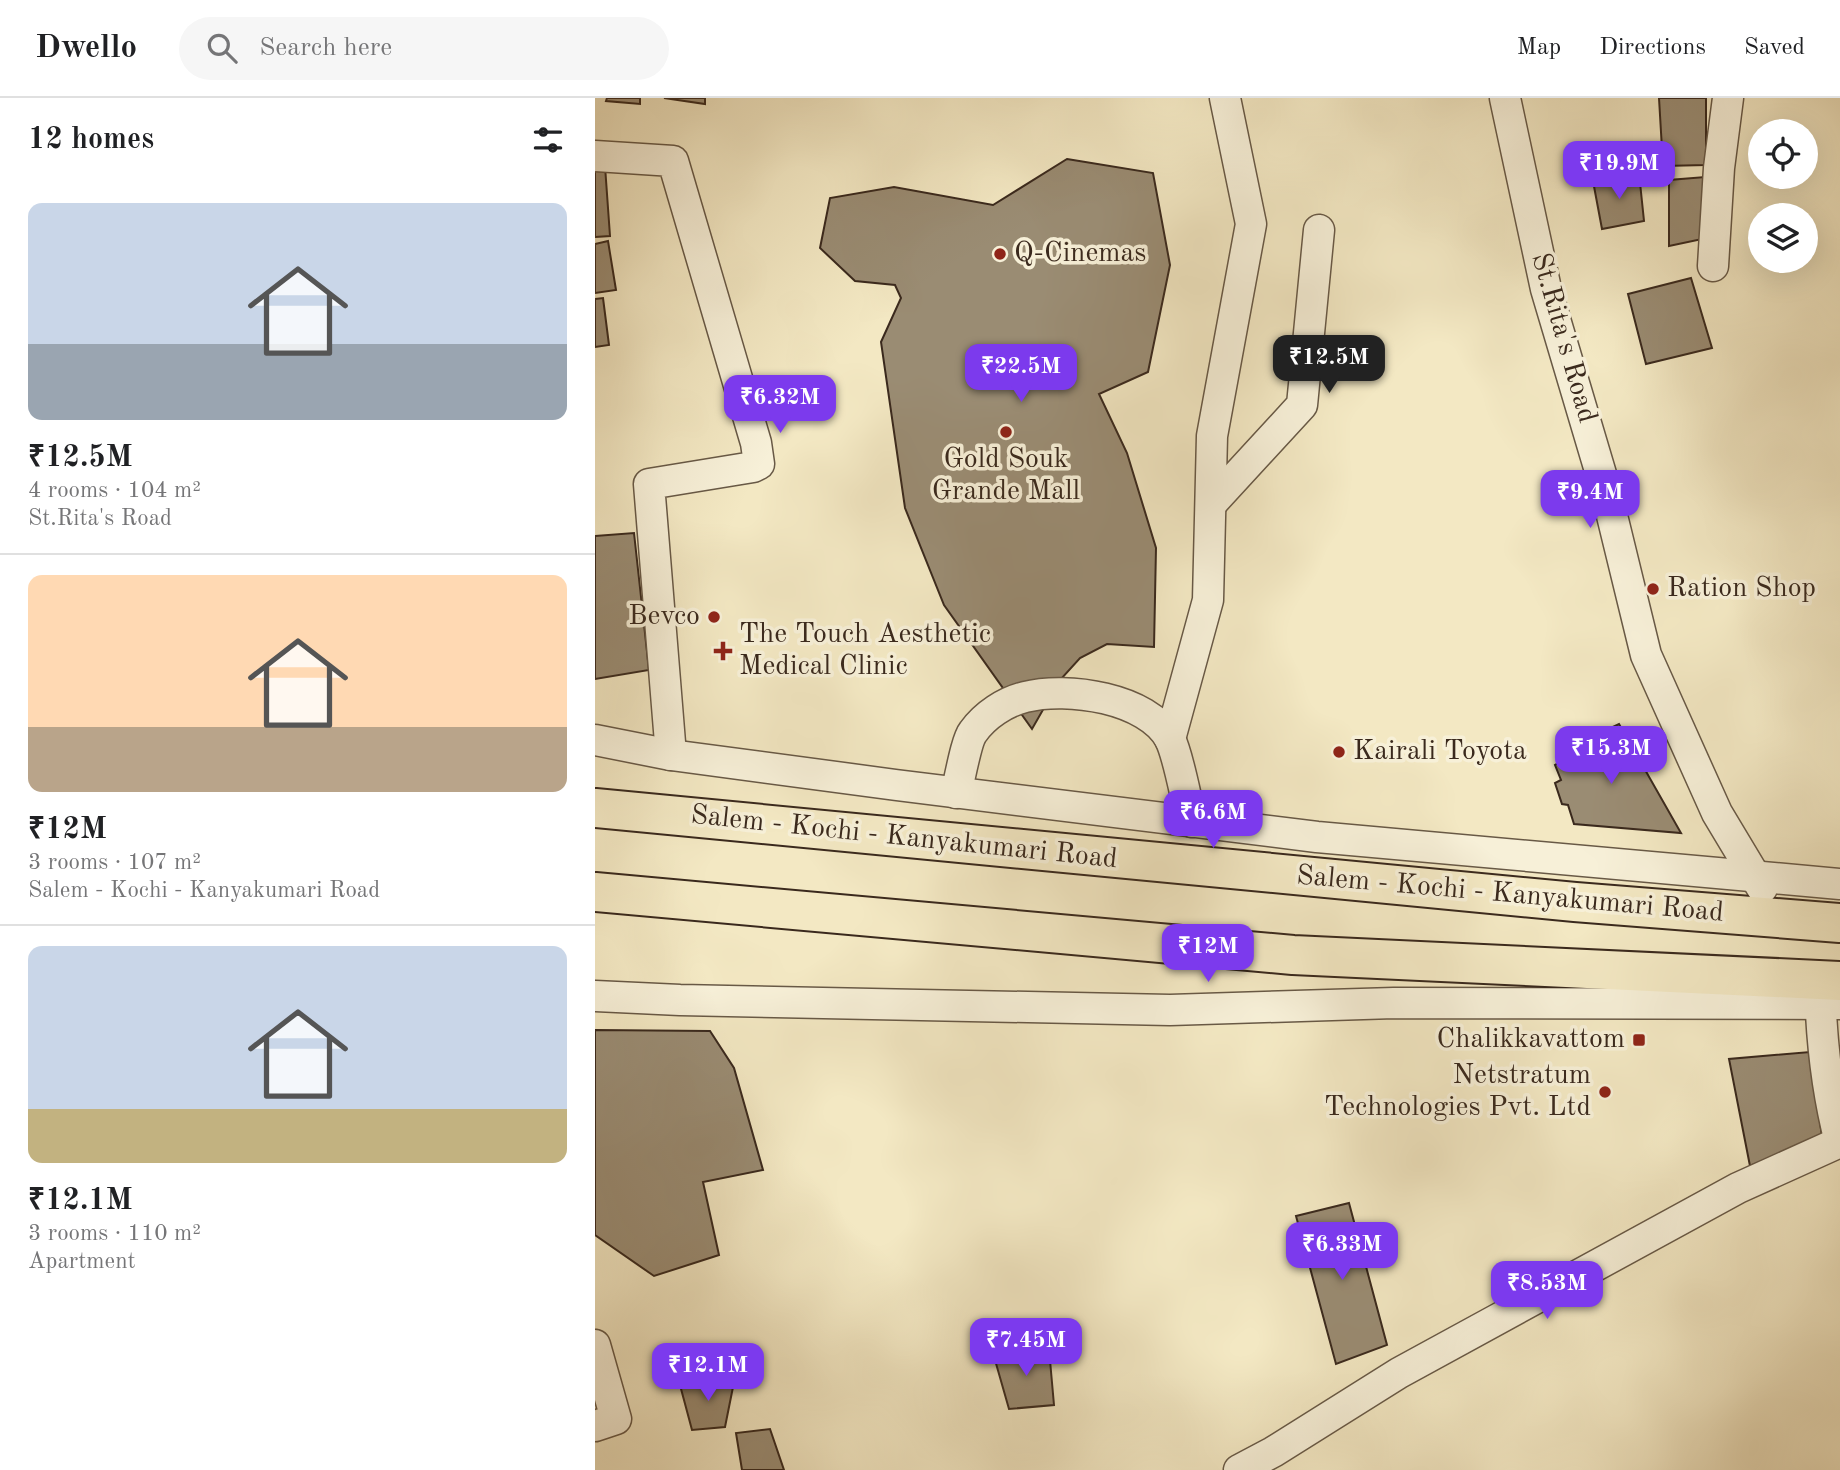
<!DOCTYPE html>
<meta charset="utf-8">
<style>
:root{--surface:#fff;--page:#f6f6f6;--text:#202124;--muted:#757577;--line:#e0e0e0;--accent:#7c3aed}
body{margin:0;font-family:"Old Standard TT",serif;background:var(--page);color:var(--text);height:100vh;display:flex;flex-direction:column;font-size:26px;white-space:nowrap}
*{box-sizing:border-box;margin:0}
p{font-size:23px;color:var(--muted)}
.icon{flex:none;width:38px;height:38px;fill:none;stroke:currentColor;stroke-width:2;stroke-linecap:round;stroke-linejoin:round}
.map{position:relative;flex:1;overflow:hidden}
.details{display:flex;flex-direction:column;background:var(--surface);width:595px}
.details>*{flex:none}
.buttons{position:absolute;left:1153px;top:21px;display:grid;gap:14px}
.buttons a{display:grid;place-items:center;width:70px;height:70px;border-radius:50%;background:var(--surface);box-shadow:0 7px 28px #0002;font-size:35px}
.price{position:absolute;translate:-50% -60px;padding:0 16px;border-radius:14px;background:var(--accent);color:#fff;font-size:23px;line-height:46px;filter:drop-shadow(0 2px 4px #0008)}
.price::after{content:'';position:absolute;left:50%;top:42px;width:21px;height:16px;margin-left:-10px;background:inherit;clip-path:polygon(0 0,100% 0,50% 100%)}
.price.on{background:#222;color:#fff}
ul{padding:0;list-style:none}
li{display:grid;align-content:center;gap:14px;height:371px;padding:0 28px}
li+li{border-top:2px solid var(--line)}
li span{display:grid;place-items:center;height:217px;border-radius:14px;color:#555}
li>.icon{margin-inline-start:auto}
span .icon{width:126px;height:126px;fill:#fffc;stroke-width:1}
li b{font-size:30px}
h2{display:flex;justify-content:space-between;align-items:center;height:84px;padding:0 28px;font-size:30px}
header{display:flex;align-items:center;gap:42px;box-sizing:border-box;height:98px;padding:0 35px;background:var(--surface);border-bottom:2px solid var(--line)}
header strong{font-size:33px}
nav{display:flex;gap:38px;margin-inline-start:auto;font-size:24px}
.search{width:490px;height:63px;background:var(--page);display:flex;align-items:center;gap:18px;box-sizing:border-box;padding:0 24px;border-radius:38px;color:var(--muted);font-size:26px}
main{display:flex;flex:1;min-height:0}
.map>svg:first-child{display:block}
.building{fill:#9a8c73;stroke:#3a291d;stroke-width:2}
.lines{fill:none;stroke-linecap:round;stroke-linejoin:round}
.minor-casing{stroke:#685946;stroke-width:33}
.highway-casing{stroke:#3a291d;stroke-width:42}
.minor{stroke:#f7f0d8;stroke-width:30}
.highway{stroke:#f3e8c3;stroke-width:38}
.poi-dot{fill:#8f2418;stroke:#f7f0d8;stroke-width:2.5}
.labels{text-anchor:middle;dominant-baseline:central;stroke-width:7;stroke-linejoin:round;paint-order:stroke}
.poi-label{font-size:28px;fill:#3a291d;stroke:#f7f0d8;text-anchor:start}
.street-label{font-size:28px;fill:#3a291d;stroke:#f7f0d8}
</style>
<header>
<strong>Dwello</strong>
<div class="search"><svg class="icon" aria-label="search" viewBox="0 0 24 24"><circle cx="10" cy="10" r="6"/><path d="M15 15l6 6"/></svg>Search here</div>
<nav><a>Map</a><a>Directions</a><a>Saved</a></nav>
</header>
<main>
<section class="details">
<h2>12 homes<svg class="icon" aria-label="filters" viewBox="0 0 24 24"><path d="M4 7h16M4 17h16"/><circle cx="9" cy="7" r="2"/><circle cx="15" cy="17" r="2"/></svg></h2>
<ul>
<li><span style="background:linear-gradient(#c9d6e8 65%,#9aa5b1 0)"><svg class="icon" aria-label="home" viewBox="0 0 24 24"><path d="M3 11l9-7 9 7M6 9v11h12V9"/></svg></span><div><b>₹12.5M</b><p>4 rooms · 104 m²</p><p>St.Rita's Road</p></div></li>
<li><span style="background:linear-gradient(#ffd9b3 70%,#b9a48a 0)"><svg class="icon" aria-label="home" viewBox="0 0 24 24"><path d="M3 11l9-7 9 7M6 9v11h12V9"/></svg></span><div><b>₹12M</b><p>3 rooms · 107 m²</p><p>Salem - Kochi - Kanyakumari Road</p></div></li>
<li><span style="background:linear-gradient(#c9d6e8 75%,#c2b280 0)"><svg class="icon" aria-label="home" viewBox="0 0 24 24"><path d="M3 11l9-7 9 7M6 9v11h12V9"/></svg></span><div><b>₹12.1M</b><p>3 rooms · 110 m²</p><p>Apartment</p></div></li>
</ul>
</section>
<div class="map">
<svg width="1245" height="1372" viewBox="0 0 1245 1372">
<rect width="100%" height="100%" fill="#f3e8c3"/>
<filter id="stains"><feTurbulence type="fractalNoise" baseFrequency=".00286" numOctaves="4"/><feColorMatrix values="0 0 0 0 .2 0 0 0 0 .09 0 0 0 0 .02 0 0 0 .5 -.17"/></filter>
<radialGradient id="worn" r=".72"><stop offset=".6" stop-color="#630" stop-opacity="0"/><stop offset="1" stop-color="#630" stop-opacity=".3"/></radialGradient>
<g class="building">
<polygon points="12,0 45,0 45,6 11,3"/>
<polygon points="69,0 110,0 110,6"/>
<polygon points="1064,0 1111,0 1111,67 1068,68"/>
<polygon points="472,61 558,75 575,167 553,274 504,296 532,355 561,450 559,549 512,546 485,560 465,582 437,631 349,507 310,410 286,244 306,200 300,187 260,183 225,150 235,100 299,89 398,107"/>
<polygon points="0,68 10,68 15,138 0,139"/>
<polygon points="1044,75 1049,123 1007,131 998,83"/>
<polygon points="1110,79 1112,140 1074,148 1074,82"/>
<polygon points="13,143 21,192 0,195 0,146"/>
<polygon points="1096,180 1117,250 1051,266 1033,196"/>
<polygon points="8,200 14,247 0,249 0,201"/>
<polygon points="39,435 54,572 0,581 0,438"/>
<polygon points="1024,626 1086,735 979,726 973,707 967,706 960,685 966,682 960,667 972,660 979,647"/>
<polygon points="0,932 115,933 139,970 168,1072 108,1084 124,1157 59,1178 0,1137"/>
<polygon points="1215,954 1227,1038 1155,1068 1134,961"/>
<polygon points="754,1105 792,1247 741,1266 701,1118"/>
<polygon points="454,1251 459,1307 414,1311 398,1255"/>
<polygon points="140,1279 130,1329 97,1332 85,1287"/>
<polygon points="175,1331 189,1372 147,1372 141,1335"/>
</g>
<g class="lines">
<defs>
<g id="minor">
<polyline points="910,0 951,191 1011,393 1051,557 1122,715 1167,790"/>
<polyline points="0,58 78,63 161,345 164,366 158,369 54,386 76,657"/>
<polyline points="1118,168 1124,70 1133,0"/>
<polyline points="616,406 707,307 724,132"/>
<polyline points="575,641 613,502 617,338 656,126 630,0"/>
<polyline points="0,642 76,657 301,687 722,739 1245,786"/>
<path d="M361,695C365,681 371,643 378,634C390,617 410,604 430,599C472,588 553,600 575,641C584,659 591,703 597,724"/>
<path d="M1225,886C1226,941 1231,990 1245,1044"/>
<polyline points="0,898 85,902 575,912 799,905 1245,906"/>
<polyline points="0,1247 21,1321 0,1328"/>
<polyline points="644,1372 678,1354 804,1275 1143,1090 1245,1044"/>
</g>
<g id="highway">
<polyline points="0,710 980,804 1245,825"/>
<polyline points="0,794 698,857 1245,883"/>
</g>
</defs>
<use href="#minor" class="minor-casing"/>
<use href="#highway" class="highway-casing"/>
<use href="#minor" class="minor"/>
<use href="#highway" class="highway"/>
</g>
<g class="poi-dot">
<circle cx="405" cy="156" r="7"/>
<circle cx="411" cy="334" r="7"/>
<circle cx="1058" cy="491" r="7"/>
<circle cx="119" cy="519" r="7"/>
<path d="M124.5 542.5h7v7h7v7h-7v7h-7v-7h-7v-7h7z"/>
<circle cx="744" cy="654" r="7"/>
<rect x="1037" y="935" width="14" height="14" rx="3.5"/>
<circle cx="1010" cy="994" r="7"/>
</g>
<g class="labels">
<g class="poi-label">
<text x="419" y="156">Q-Cinemas</text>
<text x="411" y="362" text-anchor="middle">Gold Souk<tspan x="411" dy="32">Grande Mall</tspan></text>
<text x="1072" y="491">Ration Shop</text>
<text x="105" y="519" text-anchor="end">Bevco</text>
<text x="144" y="537">The Touch Aesthetic<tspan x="144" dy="32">Medical Clinic</tspan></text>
<text x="758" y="654">Kairali Toyota</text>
<text x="1030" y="942" text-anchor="end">Chalikkavattom</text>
<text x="996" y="978" text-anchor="end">Netstratum<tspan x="996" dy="32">Technologies Pvt. Ltd</tspan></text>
</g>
<g class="street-label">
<text transform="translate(968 240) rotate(74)">St.Rita's Road</text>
<text transform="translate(309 740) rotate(6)">Salem - Kochi - Kanyakumari Road</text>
<text transform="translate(915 797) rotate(5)">Salem - Kochi - Kanyakumari Road</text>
</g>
</g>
<rect width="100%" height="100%" filter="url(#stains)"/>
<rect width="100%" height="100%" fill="url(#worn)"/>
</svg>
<div class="buttons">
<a><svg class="icon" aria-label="locate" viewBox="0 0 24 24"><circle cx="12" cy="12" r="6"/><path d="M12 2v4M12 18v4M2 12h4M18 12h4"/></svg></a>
<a><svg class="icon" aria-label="layers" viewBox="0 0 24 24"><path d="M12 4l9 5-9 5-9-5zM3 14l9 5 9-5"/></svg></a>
</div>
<b class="price" style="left:1024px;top:103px">₹19.9M</b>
<b class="price on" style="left:734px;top:297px">₹12.5M</b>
<b class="price" style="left:426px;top:306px">₹22.5M</b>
<b class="price" style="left:185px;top:337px">₹6.32M</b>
<b class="price" style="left:995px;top:432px">₹9.4M</b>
<b class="price" style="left:1016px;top:688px">₹15.3M</b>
<b class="price" style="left:618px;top:752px">₹6.6M</b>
<b class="price" style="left:613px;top:886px">₹12M</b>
<b class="price" style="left:747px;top:1184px">₹6.33M</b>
<b class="price" style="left:952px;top:1223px">₹8.53M</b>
<b class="price" style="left:431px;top:1280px">₹7.45M</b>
<b class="price" style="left:113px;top:1305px">₹12.1M</b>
</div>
</main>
